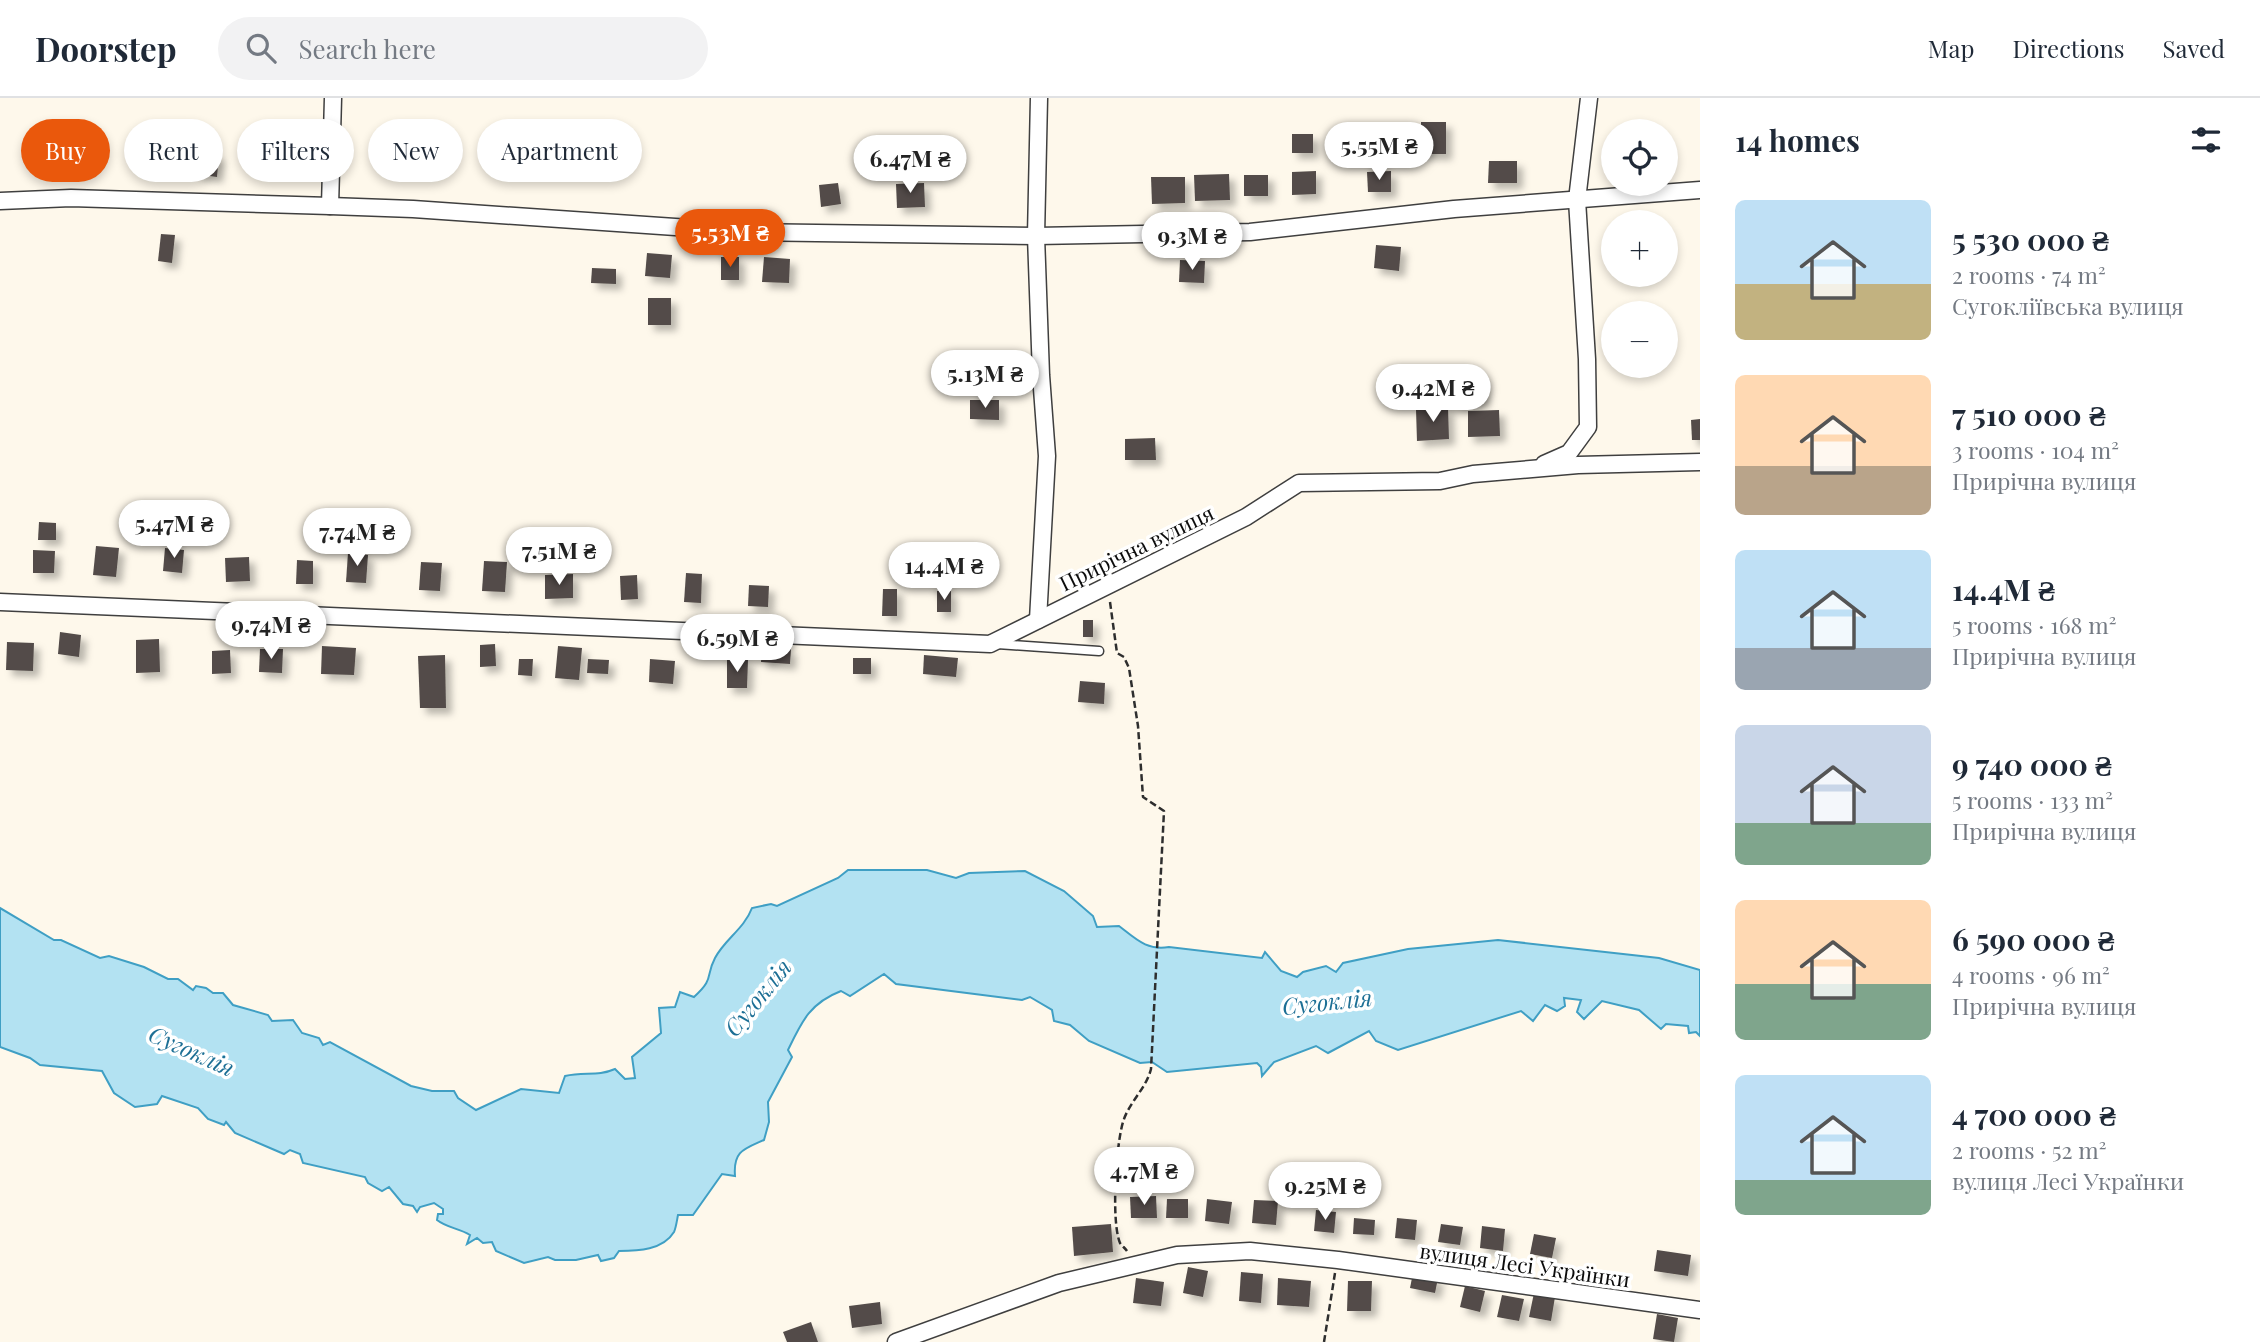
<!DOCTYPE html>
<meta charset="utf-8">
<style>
:root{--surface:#fff;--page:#f2f2f3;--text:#1f2937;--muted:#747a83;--line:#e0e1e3;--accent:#ea580c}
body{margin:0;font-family:"Playfair Display",serif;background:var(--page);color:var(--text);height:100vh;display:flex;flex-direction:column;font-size:26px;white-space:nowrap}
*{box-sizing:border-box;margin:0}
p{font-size:23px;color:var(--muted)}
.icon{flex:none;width:38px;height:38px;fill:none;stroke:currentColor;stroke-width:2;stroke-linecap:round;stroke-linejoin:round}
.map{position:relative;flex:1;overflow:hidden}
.panel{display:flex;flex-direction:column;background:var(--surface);width:560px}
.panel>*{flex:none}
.hud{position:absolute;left:21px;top:21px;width:665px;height:63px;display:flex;gap:14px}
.tools{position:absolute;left:1601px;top:21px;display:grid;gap:14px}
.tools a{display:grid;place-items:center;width:77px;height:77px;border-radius:50%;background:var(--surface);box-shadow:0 4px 10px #0003;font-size:35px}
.price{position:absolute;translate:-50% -60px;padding:0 16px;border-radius:24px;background:#fff;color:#222;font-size:23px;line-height:46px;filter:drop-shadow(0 2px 4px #0008)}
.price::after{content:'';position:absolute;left:50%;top:42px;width:21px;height:16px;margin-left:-10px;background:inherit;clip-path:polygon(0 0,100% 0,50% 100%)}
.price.current{background:var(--accent);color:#fff}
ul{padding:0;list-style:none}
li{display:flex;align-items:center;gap:21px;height:175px;padding:0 35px}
li span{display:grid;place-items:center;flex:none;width:196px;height:140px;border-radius:10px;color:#555}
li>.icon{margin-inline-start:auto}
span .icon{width:84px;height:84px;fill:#fffc;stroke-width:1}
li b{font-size:30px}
h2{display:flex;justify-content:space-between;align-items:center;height:84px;padding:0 35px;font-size:30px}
.pill{padding:0 24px;border-radius:32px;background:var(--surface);box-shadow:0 4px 10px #0003;font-size:24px;line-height:63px}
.pill.current{background:var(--accent);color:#fff}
header{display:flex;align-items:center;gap:42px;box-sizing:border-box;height:98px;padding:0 35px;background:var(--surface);border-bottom:2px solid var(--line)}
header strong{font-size:33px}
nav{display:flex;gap:38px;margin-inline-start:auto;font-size:24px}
.search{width:490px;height:63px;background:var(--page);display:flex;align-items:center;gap:18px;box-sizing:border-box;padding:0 24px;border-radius:38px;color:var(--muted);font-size:26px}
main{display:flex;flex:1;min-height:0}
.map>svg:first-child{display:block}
.water{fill:#b3e2f2;stroke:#3f9fc4;stroke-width:2}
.building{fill:#534c49;filter:url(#shadow)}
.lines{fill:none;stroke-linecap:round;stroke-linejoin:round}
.lane-casing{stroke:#3f3f3f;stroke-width:11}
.street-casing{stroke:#3f3f3f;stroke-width:19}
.path{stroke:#2e2e2e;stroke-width:2.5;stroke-dasharray:7 3.5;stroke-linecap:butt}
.lane{stroke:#fff;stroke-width:8}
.street{stroke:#fff;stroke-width:16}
.labels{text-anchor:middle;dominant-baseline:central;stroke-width:7;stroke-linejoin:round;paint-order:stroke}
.street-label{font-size:21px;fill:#0c0c0c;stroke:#fff}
.water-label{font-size:23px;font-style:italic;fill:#1d6f95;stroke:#fff}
</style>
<header>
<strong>Doorstep</strong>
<div class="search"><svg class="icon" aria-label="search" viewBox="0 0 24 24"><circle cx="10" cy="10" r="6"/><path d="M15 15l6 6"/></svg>Search here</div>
<nav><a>Map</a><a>Directions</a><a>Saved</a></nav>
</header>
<main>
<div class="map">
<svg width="1700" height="1244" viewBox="0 0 1700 1244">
<defs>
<filter id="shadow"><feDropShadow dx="6" dy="6" stdDeviation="3.5" flood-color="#0004"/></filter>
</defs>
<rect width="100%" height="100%" fill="#fef8eb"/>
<path class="water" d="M848,772H927L956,780L969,775L1025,773L1064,793L1093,818L1097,829L1119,828C1136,841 1147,853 1169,849L1262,860L1265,854L1281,873L1297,879L1303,874L1326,868L1336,874L1343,865L1408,851L1498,842L1659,860L1700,872V938L1696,934L1689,935L1688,928L1666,926L1661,931L1639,912L1602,903L1584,921L1577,914L1581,902L1564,900L1565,908L1557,913L1545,907L1533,923L1521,913L1398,952L1376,943L1369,933L1328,955L1316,948L1274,964L1262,978L1261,969L1257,965L1167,974L1152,964L1140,965L1089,943L1070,927L1054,923L1052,912L1030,899L1022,902L896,886L884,876L850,898L841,893C810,905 802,923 788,952L792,959L768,1004L769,1024L764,1042C744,1051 733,1053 735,1078L722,1076L693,1117H678C677,1122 676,1130 674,1134C663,1152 638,1153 619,1153L614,1160L601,1163L598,1157L576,1162H555L548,1159L524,1165L496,1153L492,1144L483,1145L477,1140L467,1146L470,1137C459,1130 447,1130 437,1122L438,1116H443V1111L434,1105L420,1109L417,1114L413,1108L403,1106L389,1089L382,1093L368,1085L365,1079L303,1065L300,1056L290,1052L284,1056L235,1035L226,1024L224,1027L208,1021L198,1010L162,998L157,1006L135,1009L114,995L102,973L40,967L30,960L0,949V810L54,842H61L100,860L109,858L144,869L168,881H178L193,892L196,888L206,890L213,895H223L233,907L268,917L272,923L293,922L302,935L319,940L323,947L330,944L411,988L432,993H454L458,1000L476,1012L521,991L559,995L565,978C584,973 597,979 615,971L625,981L635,980L632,959L661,935L659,910L675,909L680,894L694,899C715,880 705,879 715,860C725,841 744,831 752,810L771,806L777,808L838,780Z"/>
<g class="building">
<rect x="1421" y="24" width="25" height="32"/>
<rect x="1292" y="36" width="21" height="19"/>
<polygon points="197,54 219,57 217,79 195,76"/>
<polygon points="1489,63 1517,63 1517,85 1488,85"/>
<polygon points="1316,73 1316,96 1292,97 1292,74"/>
<polygon points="1391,73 1391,94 1368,94 1367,74"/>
<polygon points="1229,76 1230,102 1195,103 1194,77"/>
<rect x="1244" y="77" width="24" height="21"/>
<polygon points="1151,79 1185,79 1185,105 1152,106"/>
<polygon points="838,85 841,106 821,109 819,87"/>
<polygon points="924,85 925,109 897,110 896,86"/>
<polygon points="161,136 175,137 172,165 158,163"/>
<polygon points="1376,147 1401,149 1399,173 1374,170"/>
<polygon points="647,155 672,157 670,180 645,178"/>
<rect x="721" y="159" width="18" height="23"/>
<polygon points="764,159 790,161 789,185 762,184"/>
<polygon points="1180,162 1205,163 1204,185 1179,184"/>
<polygon points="592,170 616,171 616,186 591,185"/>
<rect x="648" y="200" width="23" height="27"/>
<polygon points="1483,277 1484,303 1456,305 1455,279"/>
<polygon points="970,302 999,302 999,322 970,321"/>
<polygon points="1448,310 1449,341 1417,343 1416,312"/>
<polygon points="1499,312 1500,338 1468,339 1468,313"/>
<polygon points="1700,321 1700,342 1692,342 1691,322"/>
<polygon points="1155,340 1156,362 1125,362 1125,341"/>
<polygon points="39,424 56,425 56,442 38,442"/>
<polygon points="96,448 119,450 116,479 93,477"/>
<polygon points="165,450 184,452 182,475 163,473"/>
<polygon points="33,452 55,453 54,475 33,475"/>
<polygon points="348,455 368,457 366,485 346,484"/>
<polygon points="249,459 250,483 226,484 225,460"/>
<polygon points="297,462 313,463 313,486 296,486"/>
<polygon points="484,463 507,464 505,494 482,493"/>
<polygon points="421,464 442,465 440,493 419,492"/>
<polygon points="686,475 702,476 701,505 684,504"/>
<polygon points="573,476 573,500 545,501 545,477"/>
<polygon points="637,477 638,501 621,502 620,478"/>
<polygon points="749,487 769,488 768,509 748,508"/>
<polygon points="883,491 897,491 897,518 882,518"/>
<rect x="937" y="493" width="14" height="21"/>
<rect x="1083" y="522" width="10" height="17"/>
<polygon points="60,534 81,537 79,559 58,556"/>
<polygon points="159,541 160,574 136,575 136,542"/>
<polygon points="7,544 34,545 33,573 6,572"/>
<polygon points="495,546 496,568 480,569 480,547"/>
<polygon points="322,548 356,550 354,577 321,576"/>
<polygon points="558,548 582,550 579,582 555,580"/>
<polygon points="762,550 791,551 790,566 761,564"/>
<polygon points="260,551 283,551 282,575 259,574"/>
<polygon points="230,552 231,575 212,576 212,553"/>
<polygon points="445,557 446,610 420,610 418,558"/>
<polygon points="924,557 958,560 956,579 923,576"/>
<rect x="853" y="560" width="18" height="16"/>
<polygon points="519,561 533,561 532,578 518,577"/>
<polygon points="588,561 609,562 608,576 587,575"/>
<polygon points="650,561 675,563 673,586 649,584"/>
<polygon points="727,562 748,562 747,590 727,590"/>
<polygon points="1080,583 1105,585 1104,606 1078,604"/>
<polygon points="1156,1098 1157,1120 1131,1120 1130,1099"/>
<polygon points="1167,1101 1188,1101 1188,1120 1166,1120"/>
<polygon points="1207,1101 1232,1104 1229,1126 1205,1123"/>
<polygon points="1254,1102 1278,1103 1276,1127 1252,1125"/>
<polygon points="1316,1112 1336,1114 1334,1135 1314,1133"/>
<polygon points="1354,1120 1375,1122 1374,1137 1353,1136"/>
<polygon points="1397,1120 1417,1122 1415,1142 1395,1140"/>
<polygon points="1111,1126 1113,1154 1074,1158 1072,1129"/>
<polygon points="1441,1126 1463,1129 1460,1147 1438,1144"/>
<polygon points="1482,1128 1505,1131 1503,1153 1480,1150"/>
<polygon points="1534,1136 1556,1140 1552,1160 1530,1156"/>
<polygon points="1657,1152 1691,1157 1688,1178 1654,1173"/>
<polygon points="1188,1169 1208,1173 1203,1199 1183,1195"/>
<polygon points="1241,1174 1263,1176 1261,1205 1239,1203"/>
<polygon points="1413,1175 1438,1180 1435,1195 1410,1190"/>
<polygon points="1136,1180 1164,1184 1161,1208 1133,1205"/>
<polygon points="1278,1180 1311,1183 1309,1209 1277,1207"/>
<polygon points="1348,1183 1372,1183 1371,1213 1347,1213"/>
<polygon points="1465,1188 1485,1193 1480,1214 1460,1209"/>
<polygon points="1534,1195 1555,1199 1551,1223 1529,1219"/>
<polygon points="1502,1197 1524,1201 1519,1223 1497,1219"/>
<polygon points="880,1204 882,1226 852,1230 849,1208"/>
<polygon points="1657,1216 1678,1220 1674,1244 1653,1241"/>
<polygon points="811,1224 818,1244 787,1244 783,1234"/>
</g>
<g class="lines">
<defs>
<polyline id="lane" points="997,546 1099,553"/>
<g id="street">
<polyline points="0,103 71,100 330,108 413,111 748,134 1036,138 1250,134 1454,111 1700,92"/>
<polyline points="330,108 333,0"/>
<polyline points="1544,366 1569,355 1588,329 1587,261 1577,102 1589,0"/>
<polyline points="0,504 990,546 1246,419 1299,385 1440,383 1473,376 1578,367 1700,364"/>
<polyline points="1038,522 1047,358 1041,277 1036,138 1039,0"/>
<polyline points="896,1244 1059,1185 1177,1157 1250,1153 1338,1162 1700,1212"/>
</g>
</defs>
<use href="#lane" class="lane-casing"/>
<use href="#street" class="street-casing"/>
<g class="path">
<path d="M1110,504L1117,555L1124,559L1129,570L1138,628L1143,699L1164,713L1151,971C1146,991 1129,1004 1123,1024C1116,1047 1111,1124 1120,1145C1122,1148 1125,1150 1127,1153"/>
<polyline points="1324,1244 1335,1175"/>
</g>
<use href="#lane" class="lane"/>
<use href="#street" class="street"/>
</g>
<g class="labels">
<g class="street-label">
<text transform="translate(1136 449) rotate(-26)">Прирічна вулиця</text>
<text transform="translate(1525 1166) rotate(8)">вулиця Лесі Українки</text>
</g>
<g class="water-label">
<text transform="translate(757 899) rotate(-51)">Сугоклія</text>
<text transform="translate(1327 903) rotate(-6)">Сугоклія</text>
<text transform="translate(192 952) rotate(24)">Сугоклія</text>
</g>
</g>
</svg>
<div class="tools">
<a><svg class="icon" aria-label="locate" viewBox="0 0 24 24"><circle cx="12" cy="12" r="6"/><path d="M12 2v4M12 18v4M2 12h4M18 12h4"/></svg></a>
<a>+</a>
<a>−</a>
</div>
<b class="price" style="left:1379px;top:84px">5.55M ₴</b>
<b class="price" style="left:910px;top:97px">6.47M ₴</b>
<b class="price current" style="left:730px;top:171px">5.53M ₴</b>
<b class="price" style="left:1192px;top:174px">9.3M ₴</b>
<b class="price" style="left:985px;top:312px">5.13M ₴</b>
<b class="price" style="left:1433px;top:326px">9.42M ₴</b>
<b class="price" style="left:174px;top:462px">5.47M ₴</b>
<b class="price" style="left:357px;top:470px">7.74M ₴</b>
<b class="price" style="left:559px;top:489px">7.51M ₴</b>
<b class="price" style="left:944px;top:504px">14.4M ₴</b>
<b class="price" style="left:271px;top:563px">9.74M ₴</b>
<b class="price" style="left:737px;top:576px">6.59M ₴</b>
<b class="price" style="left:1144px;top:1109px">4.7M ₴</b>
<b class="price" style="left:1325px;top:1124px">9.25M ₴</b>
<div class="hud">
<a class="pill current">Buy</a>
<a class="pill">Rent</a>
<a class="pill">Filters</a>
<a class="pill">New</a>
<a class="pill">Apartment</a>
</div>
</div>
<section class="panel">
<h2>14 homes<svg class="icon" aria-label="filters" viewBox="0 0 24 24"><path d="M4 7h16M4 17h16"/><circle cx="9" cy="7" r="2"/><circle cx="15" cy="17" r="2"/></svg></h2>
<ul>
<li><span style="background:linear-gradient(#bfe0f5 60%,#c2b280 0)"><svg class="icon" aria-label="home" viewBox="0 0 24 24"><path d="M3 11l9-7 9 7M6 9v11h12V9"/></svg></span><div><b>5 530 000 ₴</b><p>2 rooms · 74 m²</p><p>Сугокліївська вулиця</p></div></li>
<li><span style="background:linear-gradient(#ffd9b3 65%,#b9a48a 0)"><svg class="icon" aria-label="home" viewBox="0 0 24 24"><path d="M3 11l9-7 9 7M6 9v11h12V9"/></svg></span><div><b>7 510 000 ₴</b><p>3 rooms · 104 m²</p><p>Прирічна вулиця</p></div></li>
<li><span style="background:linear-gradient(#bfe0f5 70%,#9aa5b1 0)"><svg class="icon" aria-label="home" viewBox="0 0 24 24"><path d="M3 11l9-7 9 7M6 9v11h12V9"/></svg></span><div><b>14.4M ₴</b><p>5 rooms · 168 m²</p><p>Прирічна вулиця</p></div></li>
<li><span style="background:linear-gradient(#c9d6e8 70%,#7fa58c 0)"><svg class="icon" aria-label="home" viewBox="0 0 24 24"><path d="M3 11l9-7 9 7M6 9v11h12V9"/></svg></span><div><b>9 740 000 ₴</b><p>5 rooms · 133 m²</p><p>Прирічна вулиця</p></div></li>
<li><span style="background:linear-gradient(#ffd9b3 60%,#7fa58c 0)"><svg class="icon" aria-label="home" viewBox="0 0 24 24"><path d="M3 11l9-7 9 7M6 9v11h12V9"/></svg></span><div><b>6 590 000 ₴</b><p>4 rooms · 96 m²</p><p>Прирічна вулиця</p></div></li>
<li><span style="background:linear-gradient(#bfe0f5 75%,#7fa58c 0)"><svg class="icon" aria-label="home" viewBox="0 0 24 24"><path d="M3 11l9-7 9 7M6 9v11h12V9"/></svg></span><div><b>4 700 000 ₴</b><p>2 rooms · 52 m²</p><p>вулиця Лесі Українки</p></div></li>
</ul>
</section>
</main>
